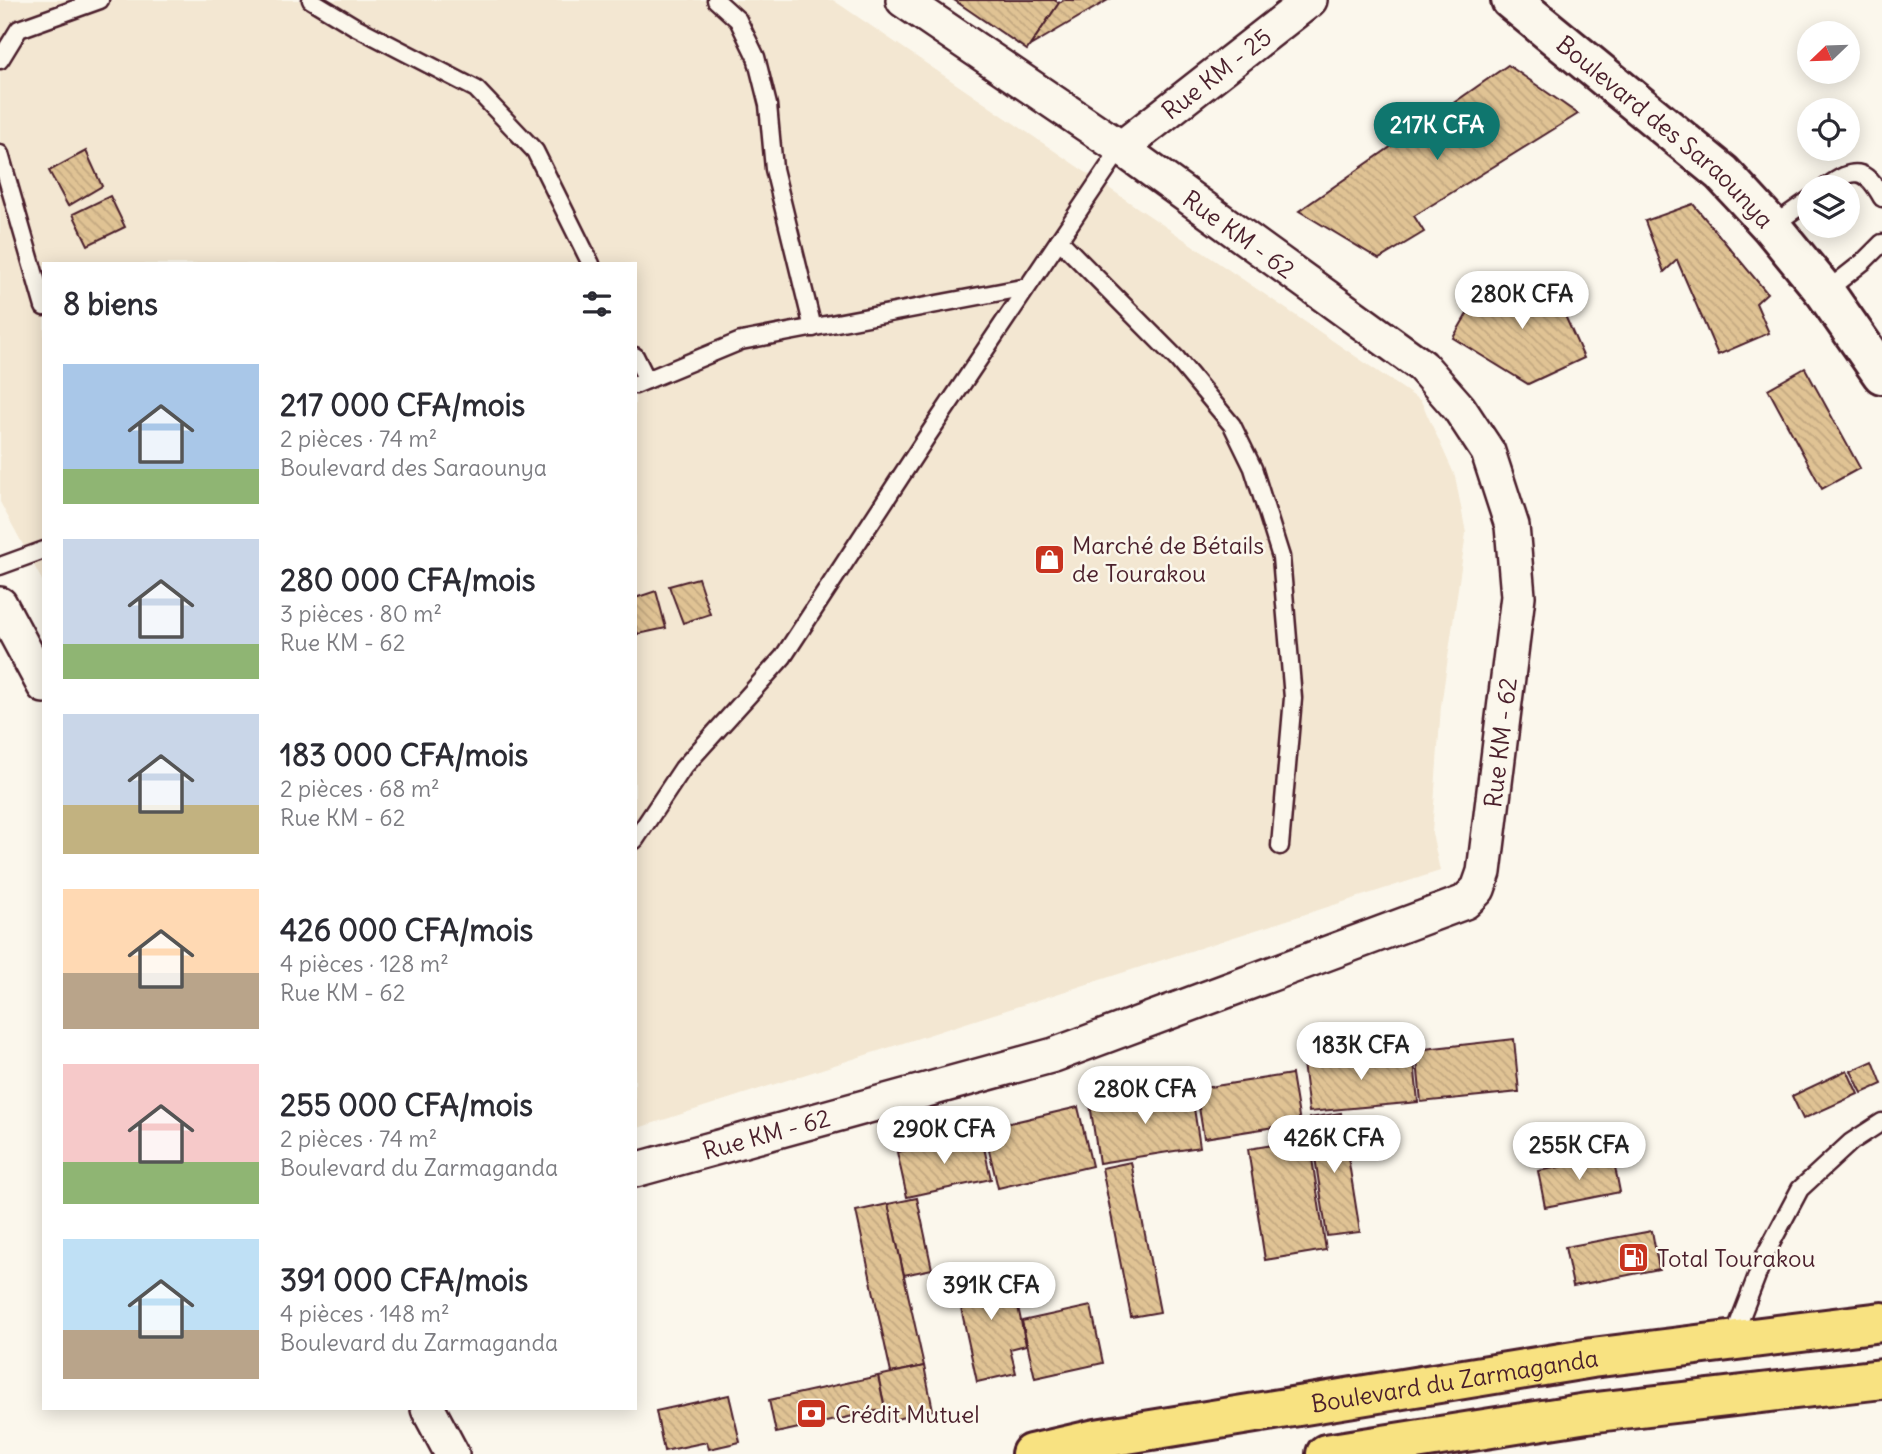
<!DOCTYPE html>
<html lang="fr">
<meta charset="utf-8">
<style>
:root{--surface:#fff;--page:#f2f2f3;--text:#2b2b33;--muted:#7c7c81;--accent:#0f766e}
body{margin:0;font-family:Delius,sans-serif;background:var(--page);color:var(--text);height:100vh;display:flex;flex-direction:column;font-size:26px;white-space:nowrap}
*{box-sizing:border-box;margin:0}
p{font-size:23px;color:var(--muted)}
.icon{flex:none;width:38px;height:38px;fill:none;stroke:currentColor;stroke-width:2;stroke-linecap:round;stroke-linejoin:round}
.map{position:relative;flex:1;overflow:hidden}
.side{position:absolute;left:42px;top:262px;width:595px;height:1148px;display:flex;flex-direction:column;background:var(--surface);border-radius:0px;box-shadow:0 4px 18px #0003}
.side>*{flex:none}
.needle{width:46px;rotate:247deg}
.controls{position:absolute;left:1797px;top:21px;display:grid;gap:14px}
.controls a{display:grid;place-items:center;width:63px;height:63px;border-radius:50%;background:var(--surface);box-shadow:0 4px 18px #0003;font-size:35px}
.price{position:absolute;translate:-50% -60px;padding:0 16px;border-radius:24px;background:#fff;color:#222;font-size:23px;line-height:46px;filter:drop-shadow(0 2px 4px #0008)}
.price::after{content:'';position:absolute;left:50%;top:42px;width:21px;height:16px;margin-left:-10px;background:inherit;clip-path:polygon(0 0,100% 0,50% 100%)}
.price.on{background:var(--accent);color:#fff}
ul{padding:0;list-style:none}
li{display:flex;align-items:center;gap:21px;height:175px;padding:0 21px}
li span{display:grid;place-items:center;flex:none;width:196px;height:140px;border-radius:0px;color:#555}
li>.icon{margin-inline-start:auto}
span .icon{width:84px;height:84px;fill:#fffc;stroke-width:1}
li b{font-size:30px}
h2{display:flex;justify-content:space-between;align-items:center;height:84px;padding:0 21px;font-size:30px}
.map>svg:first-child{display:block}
.built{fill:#f3e7d2}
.building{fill:url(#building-back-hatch);stroke:#4a1f2b;stroke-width:2}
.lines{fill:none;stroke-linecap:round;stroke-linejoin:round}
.service-casing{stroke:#4a1f2b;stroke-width:21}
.minor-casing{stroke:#4a1f2b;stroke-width:38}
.secondary-casing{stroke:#4a1f2b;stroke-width:44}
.primary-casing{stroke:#4a1f2b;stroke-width:44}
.service{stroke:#fbf7ec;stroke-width:16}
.minor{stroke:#fbf7ec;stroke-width:33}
.secondary{stroke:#fbf7ec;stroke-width:38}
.primary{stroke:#f8e281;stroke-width:38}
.labels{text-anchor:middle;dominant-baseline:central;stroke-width:5;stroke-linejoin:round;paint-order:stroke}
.street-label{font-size:24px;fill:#4a1f2b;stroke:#fbf7ec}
.poi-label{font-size:24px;fill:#4a1f2b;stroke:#fbf7ec;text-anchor:start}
</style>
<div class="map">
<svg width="1882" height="1454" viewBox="0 0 1882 1454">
<defs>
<pattern id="building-back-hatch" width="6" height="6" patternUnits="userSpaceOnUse" patternTransform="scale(1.75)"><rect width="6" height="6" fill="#e0c394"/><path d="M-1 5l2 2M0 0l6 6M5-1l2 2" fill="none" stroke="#c2a780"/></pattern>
</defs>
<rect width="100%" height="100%" fill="#fbf7ec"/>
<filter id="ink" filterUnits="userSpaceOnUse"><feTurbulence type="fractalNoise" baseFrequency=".0143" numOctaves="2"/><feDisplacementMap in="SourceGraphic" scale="14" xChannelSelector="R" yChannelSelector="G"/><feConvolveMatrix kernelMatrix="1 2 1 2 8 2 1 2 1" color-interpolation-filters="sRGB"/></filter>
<g filter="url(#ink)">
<polygon class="built" points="0,0 833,0 1421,401 1455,476 1466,533 1441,706 1432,833 1440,871 635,1129 635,264 44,264 44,584 0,502"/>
<g class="building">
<polygon points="954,0 1054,0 1059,3 1027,50"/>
<polygon points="1064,0 1108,0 1030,46 1059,3"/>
<polygon points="1508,65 1578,114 1414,216 1424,232 1379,259 1299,211"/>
<polygon points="86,151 102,186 68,206 49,171"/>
<polygon points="110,196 125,227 88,245 73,214"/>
<polygon points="1693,204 1767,293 1756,303 1769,333 1718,355 1677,260 1664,272 1645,221"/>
<polygon points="1546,273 1584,358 1528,384 1453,338 1471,307"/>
<polygon points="1805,368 1860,468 1822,489 1768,389"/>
<polygon points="698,578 710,614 683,623 669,586"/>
<polygon points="656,591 666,628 638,634 635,626 635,598"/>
<polygon points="1514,1039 1519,1092 1421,1102 1416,1050"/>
<polygon points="1413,1051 1418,1102 1309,1112 1303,1063"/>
<polygon points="1873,1061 1882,1084 1862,1093 1851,1071"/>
<polygon points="1847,1070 1858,1094 1803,1119 1792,1096"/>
<polygon points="1292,1074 1300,1123 1204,1138 1196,1089"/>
<polygon points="1191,1089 1200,1147 1099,1163 1090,1104"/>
<polygon points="1078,1107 1092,1166 998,1188 984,1129"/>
<polygon points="1341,1113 1360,1232 1327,1236 1309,1118"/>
<polygon points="981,1134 991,1179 907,1197 897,1152"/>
<polygon points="1309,1139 1326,1250 1265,1260 1248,1149"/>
<polygon points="1613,1157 1620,1192 1545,1207 1538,1171"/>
<polygon points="1131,1162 1160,1312 1131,1317 1102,1168"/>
<polygon points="917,1198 932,1269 904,1275 888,1204"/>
<polygon points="888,1204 924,1366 891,1373 856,1211"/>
<polygon points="1652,1231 1659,1269 1573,1286 1565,1247"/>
<polygon points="1010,1268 1026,1345 1010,1349 1016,1373 977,1382 955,1280"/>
<polygon points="1091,1306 1103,1363 1035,1378 1022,1321"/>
<polygon points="924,1366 933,1410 888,1421 878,1376"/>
<polygon points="878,1376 885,1409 776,1433 769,1400"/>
<polygon points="729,1395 740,1442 709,1449 707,1442 664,1451 656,1411"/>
</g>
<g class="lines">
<defs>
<g id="service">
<polyline points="311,0 354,26 476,89 535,151 591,264"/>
<polyline points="716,0 738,20 756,57 768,105 774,169 813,328"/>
<polyline points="0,60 19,29 100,0"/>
<polyline points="0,154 44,307"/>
<path d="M1826,187C1854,167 1865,167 1882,198"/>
<polyline points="1772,226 1810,199"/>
<polyline points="1059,240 1177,359 1232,425 1253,468 1281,557 1293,698 1280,846"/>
<polyline points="1825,292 1863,262 1882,243"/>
<polyline points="635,356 647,380"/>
<polyline points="635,385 741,341 1027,287"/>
<polyline points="0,566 44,550"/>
<polyline points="635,840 683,768 783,657 926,438 1121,148"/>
<polyline points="1733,1338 1765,1255 1800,1189 1851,1142 1882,1122"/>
</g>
<g id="minor">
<path id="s1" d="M1121,148L1310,0"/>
<polyline points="0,604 44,686"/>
<path id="s2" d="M635,1170L1054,1055L1465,902L1478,889L1484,872L1518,596L1512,526L1488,452L1459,408L1422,366L1121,148L903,0"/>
<polyline points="428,1409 452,1454"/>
</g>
<g id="secondary">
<path id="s3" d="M1511,0L1722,173L1771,226L1825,292L1882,374"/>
</g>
<g id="primary">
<path id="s4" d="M1031,1454L1096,1439L1592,1358L1882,1322"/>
<polyline points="1326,1454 1587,1413 1882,1379"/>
</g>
</defs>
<use href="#service" class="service-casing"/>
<use href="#minor" class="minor-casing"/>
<use href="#secondary" class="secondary-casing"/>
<use href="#primary" class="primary-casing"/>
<use href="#service" class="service"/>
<use href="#minor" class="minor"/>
<use href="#secondary" class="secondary"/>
<use href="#primary" class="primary"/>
</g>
</g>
<defs>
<symbol id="shop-square" viewBox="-11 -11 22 22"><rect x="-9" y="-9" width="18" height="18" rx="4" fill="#c8321e" stroke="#fbf7ec"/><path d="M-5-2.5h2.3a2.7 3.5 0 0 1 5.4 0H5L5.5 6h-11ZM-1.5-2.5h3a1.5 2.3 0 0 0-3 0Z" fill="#fff"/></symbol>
<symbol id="fuel-square" viewBox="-11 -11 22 22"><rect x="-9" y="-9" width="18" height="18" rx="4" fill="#c8321e" stroke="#fbf7ec"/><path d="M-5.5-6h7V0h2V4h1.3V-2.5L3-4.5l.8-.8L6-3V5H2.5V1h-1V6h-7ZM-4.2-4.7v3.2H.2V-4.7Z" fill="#fff"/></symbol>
<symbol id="bank-square" viewBox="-11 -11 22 22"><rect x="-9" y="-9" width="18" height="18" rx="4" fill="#c8321e" stroke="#fbf7ec"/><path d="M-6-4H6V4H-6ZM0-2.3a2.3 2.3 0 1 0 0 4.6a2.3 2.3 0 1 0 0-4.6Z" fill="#fff"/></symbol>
</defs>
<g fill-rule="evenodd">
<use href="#shop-square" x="1032" y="542" width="35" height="35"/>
<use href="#fuel-square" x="1616" y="1240" width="35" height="35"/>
<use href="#bank-square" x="794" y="1396" width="35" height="35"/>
</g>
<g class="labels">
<g class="street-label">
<text stroke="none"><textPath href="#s1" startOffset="121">Rue KM - 25</textPath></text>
<text stroke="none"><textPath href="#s3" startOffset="203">Boulevard des Saraounya</textPath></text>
<text transform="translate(1239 234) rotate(36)">Rue KM - 62</text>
<text stroke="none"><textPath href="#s2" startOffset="1040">Rue KM - 62</textPath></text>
<text stroke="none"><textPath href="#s2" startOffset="136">Rue KM - 62</textPath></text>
<text stroke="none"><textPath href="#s4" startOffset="430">Boulevard du Zarmaganda</textPath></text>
</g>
<g class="poi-label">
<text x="1072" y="545">Marché de Bétails<tspan x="1072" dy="28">de Tourakou</tspan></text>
<text x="1657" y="1258">Total Tourakou</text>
<text x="835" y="1414">Crédit Mutuel</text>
</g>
</g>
</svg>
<div class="controls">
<a><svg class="needle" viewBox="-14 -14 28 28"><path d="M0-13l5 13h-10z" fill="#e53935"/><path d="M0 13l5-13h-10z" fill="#7c7c81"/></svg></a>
<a><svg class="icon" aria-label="locate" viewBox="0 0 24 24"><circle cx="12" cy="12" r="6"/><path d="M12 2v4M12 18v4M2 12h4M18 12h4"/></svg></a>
<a><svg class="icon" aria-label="layers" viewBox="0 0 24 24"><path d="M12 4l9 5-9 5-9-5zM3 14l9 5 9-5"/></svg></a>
</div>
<b class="price on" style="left:1437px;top:162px">217K CFA</b>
<b class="price" style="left:1522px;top:331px">280K CFA</b>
<b class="price" style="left:1361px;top:1082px">183K CFA</b>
<b class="price" style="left:1145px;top:1126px">280K CFA</b>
<b class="price" style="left:944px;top:1166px">290K CFA</b>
<b class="price" style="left:1334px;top:1175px">426K CFA</b>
<b class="price" style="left:1579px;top:1182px">255K CFA</b>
<b class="price" style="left:991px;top:1322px">391K CFA</b>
<section class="side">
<h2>8 biens<svg class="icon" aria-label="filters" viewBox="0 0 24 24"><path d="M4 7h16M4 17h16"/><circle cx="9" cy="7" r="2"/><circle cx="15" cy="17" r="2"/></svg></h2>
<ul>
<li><span style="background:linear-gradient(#a9c7e8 75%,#8fb573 0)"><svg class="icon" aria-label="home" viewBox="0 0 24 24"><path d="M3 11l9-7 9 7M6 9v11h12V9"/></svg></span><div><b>217 000 CFA/mois</b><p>2 pièces · 74 m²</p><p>Boulevard des Saraounya</p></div></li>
<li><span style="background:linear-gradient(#c9d6e8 75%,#8fb573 0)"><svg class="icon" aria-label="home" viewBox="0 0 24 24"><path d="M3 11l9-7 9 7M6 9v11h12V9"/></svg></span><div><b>280 000 CFA/mois</b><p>3 pièces · 80 m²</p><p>Rue KM - 62</p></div></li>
<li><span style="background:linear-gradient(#c9d6e8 65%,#c2b280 0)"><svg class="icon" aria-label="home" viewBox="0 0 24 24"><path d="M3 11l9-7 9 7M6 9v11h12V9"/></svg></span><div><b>183 000 CFA/mois</b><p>2 pièces · 68 m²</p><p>Rue KM - 62</p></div></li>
<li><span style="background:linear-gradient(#ffd9b3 60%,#b9a48a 0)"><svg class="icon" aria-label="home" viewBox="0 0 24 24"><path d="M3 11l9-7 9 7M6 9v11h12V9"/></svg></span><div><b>426 000 CFA/mois</b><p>4 pièces · 128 m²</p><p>Rue KM - 62</p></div></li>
<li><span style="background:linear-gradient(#f6c9c9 70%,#8fb573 0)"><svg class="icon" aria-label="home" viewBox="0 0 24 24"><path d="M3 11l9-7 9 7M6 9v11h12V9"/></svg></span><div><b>255 000 CFA/mois</b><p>2 pièces · 74 m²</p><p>Boulevard du Zarmaganda</p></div></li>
<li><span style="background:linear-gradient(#bfe0f5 65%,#b9a48a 0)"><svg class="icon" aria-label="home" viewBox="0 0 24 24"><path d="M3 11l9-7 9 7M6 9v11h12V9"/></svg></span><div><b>391 000 CFA/mois</b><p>4 pièces · 148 m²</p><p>Boulevard du Zarmaganda</p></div></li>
</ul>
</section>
</div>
